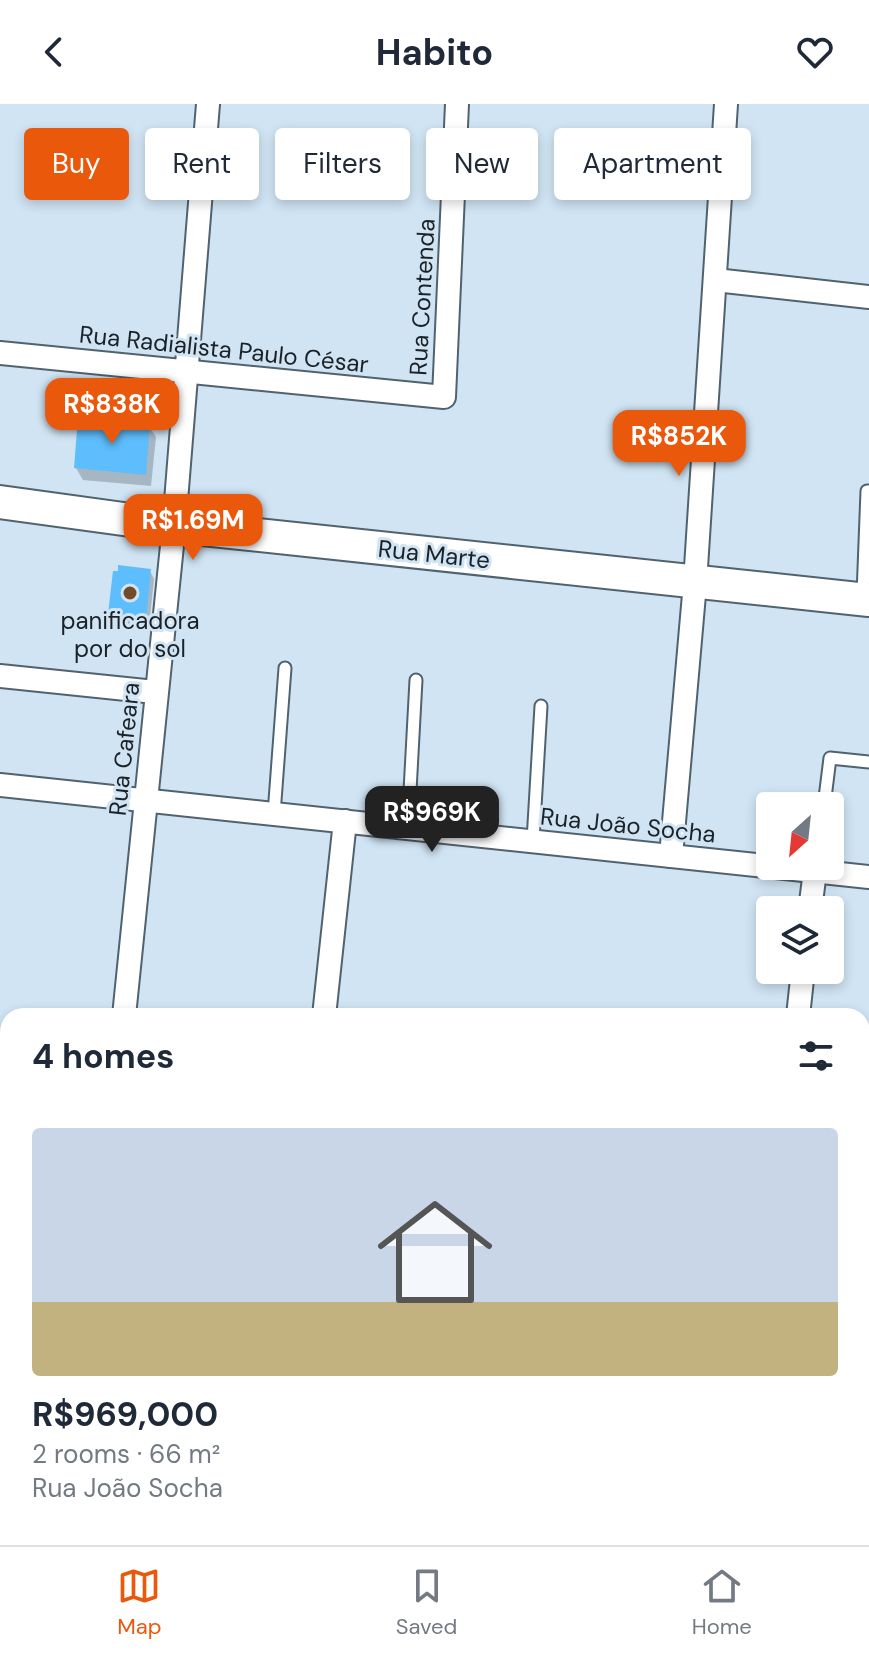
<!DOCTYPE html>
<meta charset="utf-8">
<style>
:root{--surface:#fff;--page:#f2f2f3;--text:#1f2937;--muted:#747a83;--line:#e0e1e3;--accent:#ea580c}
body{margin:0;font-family:"DM Sans",sans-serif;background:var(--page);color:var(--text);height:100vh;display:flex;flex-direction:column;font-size:30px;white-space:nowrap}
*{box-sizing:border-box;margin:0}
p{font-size:26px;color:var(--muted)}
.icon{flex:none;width:44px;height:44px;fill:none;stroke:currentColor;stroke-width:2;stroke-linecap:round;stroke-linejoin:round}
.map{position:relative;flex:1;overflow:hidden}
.panel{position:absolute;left:0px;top:904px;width:870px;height:538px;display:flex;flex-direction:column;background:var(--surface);border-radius:24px 24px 0 0;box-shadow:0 4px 12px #0003}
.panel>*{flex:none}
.banner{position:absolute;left:24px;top:24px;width:822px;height:72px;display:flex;gap:16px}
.needle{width:52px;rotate:207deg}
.buttons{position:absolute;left:756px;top:688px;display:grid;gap:16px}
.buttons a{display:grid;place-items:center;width:88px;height:88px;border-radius:8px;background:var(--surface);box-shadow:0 4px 12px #0003;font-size:40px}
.price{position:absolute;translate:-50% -68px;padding:0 18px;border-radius:16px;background:var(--accent);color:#fff;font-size:26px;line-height:52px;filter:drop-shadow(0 2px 4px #0008)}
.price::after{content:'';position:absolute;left:50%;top:48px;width:24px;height:18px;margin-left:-12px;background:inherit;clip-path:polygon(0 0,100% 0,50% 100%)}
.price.current{background:#222;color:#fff}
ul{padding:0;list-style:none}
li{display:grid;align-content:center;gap:16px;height:424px;padding:0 32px}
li+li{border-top:2px solid var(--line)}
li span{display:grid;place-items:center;height:248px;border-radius:8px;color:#555}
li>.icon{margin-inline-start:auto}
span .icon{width:144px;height:144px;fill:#fffc;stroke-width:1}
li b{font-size:34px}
h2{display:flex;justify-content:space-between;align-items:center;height:96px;padding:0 32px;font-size:34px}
.pill{padding:0 28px;border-radius:8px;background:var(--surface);box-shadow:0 4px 12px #0003;font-size:28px;line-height:72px}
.pill.current{background:var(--accent);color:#fff}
header{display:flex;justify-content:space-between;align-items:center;height:104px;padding:0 32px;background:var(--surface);font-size:36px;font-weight:700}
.menu{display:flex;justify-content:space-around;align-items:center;height:112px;border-top:2px solid var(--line);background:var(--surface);font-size:22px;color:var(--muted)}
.menu a{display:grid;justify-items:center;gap:4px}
.menu .current{color:var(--accent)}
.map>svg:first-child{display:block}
.shadow{fill:#0003}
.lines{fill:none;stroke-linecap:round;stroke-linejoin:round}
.stream{stroke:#3597d5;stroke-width:7}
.building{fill:#5ebdfd}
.lane-casing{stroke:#51626f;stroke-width:15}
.street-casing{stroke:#51626f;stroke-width:26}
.secondary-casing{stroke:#51626f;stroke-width:36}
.lane{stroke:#fff;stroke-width:11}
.street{stroke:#fff;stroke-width:22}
.secondary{stroke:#fff;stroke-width:32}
.poi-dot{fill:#724c29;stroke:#d0e4f3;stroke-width:3}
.labels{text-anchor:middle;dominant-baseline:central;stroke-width:6;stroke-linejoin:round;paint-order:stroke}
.street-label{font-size:24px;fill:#1b2227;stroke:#d0e4f3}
.poi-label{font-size:24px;fill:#1b2227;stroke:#d0e4f3}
</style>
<header><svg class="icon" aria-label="back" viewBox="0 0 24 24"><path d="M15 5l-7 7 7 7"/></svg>Habito<svg class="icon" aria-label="heart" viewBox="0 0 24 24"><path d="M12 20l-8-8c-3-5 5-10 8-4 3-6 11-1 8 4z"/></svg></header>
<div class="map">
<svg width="869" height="1441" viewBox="0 0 869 1441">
<rect width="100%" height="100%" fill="#d0e4f3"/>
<g class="shadow">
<polygon points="149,322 156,333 151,382 83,376 76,364"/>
<polygon points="150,467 154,475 149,522 114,518 110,510"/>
</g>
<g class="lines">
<g class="stream">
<polyline points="0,1385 8,1390"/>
<polyline points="76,1434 87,1441"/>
</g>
</g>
<g class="building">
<polygon points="78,313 150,320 146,371 74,364"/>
<polygon points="118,461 151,465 146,515 108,510 113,467 118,467"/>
</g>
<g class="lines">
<defs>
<g id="lane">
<polyline points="863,491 867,387 869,387"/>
<polyline points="824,702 830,654 869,658"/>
<polyline points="274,710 285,564"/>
<polyline points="408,724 416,576"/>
<polyline points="533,737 541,602"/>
<polyline points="308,1441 308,1434"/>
</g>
<g id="street">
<polyline points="715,176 869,193"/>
<polyline points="0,249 444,293 457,0"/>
<polyline points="0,572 155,588"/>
<polyline points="0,681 869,773"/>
<polyline points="671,752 695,479 726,0"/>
<polyline points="810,806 815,767"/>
<polyline points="124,912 174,422 208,0"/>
<polyline points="324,912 345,717"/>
<polyline points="798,912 803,866"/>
<polyline points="862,991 869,991"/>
<polyline points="0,1114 8,1115"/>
<polyline points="862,1210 869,1210"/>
<polyline points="862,1430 869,1431"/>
<polyline points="139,1434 140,1441"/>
<polyline points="736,1441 737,1434"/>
</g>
<g id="secondary">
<polyline points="0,398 174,422 869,496"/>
<polyline points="0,1294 8,1297"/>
</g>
</defs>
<use href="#lane" class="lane-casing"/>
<use href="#street" class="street-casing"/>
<use href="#secondary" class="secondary-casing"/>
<use href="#lane" class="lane"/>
<use href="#street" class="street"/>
<use href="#secondary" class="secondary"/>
</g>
<circle class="poi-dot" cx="130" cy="489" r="8"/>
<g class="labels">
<g class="street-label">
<text transform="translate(422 193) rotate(-87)">Rua Contenda</text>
<text transform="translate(224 245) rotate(6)">Rua Radialista Paulo César</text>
<text transform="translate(434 450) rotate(6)">Rua Marte</text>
<text transform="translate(124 645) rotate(-84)">Rua Cafeara</text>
<text transform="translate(628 721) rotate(6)">Rua João Socha</text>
</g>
<g class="poi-label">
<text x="130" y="516">panificadora<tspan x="130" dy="28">por do sol</tspan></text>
</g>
</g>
</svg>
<div class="buttons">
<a><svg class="needle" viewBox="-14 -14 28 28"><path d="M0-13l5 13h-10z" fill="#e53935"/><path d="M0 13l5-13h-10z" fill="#747a83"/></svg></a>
<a><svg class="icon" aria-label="layers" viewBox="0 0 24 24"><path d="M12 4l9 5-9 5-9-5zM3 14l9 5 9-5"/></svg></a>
</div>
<b class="price" style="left:112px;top:342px">R$838K</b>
<b class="price" style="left:679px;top:374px">R$852K</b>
<b class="price" style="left:193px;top:458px">R$1.69M</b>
<b class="price current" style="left:432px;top:750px">R$969K</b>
<div class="banner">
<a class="pill current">Buy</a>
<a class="pill">Rent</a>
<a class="pill">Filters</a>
<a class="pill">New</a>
<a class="pill">Apartment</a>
</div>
<section class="panel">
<h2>4 homes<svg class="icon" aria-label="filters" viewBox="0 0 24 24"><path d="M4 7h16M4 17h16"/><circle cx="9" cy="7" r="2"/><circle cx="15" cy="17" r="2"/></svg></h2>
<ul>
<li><span style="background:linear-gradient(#c9d6e8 70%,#c2b280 0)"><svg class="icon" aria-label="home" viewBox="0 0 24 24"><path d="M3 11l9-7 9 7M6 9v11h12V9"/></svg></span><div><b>R$969,000</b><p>2 rooms · 66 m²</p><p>Rua João Socha</p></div></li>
</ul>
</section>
</div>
<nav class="menu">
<a class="current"><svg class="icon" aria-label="map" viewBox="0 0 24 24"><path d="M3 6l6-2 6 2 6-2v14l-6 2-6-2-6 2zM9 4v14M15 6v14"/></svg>Map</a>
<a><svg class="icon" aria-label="saved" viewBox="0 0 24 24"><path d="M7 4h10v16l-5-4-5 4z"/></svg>Saved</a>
<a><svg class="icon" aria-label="home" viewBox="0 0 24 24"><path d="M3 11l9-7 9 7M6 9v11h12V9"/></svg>Home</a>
</nav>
